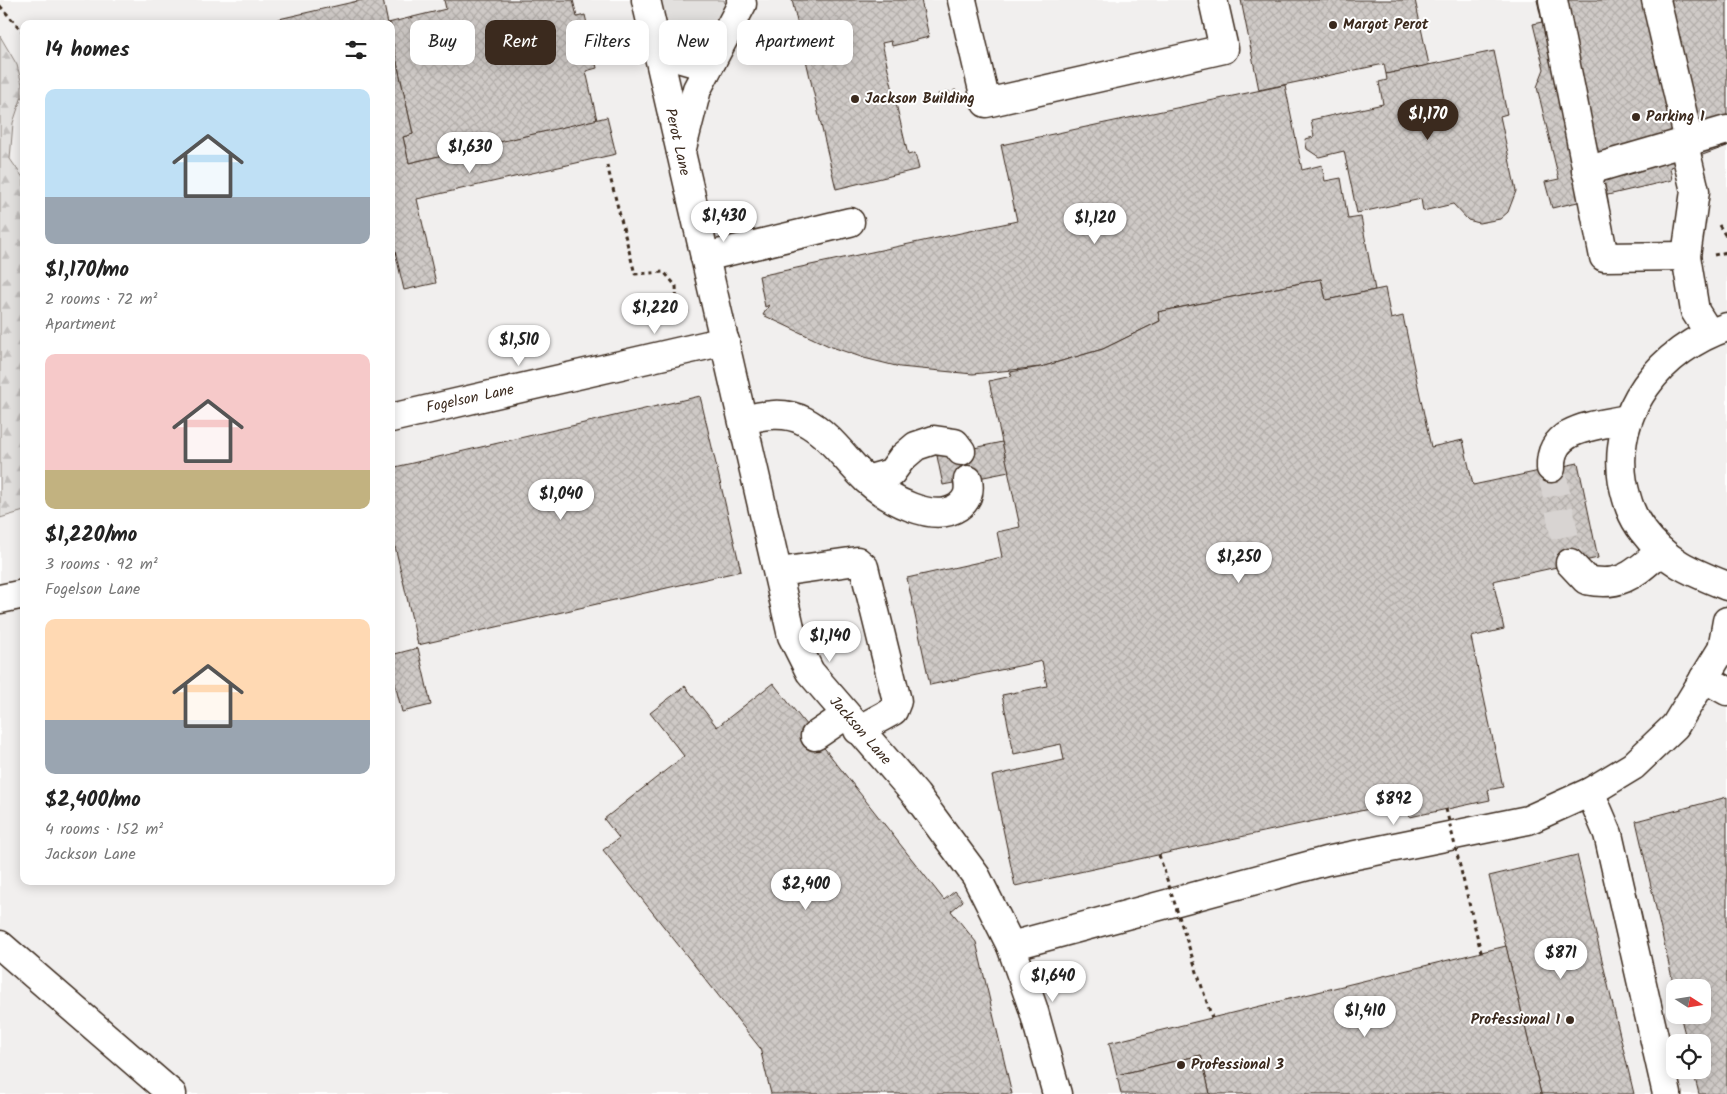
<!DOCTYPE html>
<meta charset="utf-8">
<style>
:root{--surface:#fff;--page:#f2f2f2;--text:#222;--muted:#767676;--accent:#3b2a1e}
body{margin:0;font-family:Kalam,sans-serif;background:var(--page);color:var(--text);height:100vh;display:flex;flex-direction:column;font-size:19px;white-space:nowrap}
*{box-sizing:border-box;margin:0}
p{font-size:16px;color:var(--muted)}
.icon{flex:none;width:28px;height:28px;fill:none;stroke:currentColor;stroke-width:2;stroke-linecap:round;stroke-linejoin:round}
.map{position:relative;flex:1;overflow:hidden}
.side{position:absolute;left:20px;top:20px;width:375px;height:865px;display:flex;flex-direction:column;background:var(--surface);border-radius:10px;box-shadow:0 2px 12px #0003}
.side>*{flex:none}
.guide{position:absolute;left:410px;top:20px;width:475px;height:45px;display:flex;gap:10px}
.needle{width:32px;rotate:102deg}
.fabs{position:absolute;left:1666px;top:979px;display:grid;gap:10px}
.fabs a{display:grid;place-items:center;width:45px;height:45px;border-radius:10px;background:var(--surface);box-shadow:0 2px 12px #0003;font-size:25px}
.price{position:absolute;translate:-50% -42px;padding:0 11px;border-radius:18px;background:#fff;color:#222;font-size:16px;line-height:32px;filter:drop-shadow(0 1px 2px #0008)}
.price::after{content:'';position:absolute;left:50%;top:30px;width:15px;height:11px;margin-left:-8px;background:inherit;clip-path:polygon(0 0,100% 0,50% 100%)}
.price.active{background:var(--accent);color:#fff}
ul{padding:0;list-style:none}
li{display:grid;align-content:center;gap:10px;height:265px;padding:0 25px}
li span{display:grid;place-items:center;height:155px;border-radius:10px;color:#555}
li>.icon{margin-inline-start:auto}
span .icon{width:90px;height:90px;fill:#fffc;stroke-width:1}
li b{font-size:21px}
h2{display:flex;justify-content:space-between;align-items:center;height:60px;padding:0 25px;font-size:21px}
.tag{padding:0 18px;border-radius:10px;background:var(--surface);box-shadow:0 2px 12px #0003;font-size:18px;line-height:45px}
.tag.active{background:var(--accent);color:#fff}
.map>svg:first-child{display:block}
.built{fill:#f1efee;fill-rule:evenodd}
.grass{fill:#e2e0de;stroke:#8e857e}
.forest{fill:url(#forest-firs);stroke:#8e857e}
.building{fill:url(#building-cross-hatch);stroke:#3b2a1e}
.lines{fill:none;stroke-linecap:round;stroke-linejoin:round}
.minor-tunnel{stroke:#d8d4d2;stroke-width:28;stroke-dasharray:28 14;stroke-linecap:butt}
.minor-casing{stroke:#3b2a1e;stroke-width:31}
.path{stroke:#3b2a1e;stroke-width:3;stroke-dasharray:4 4;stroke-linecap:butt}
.minor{stroke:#fff;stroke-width:28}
.path-bridge{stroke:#3b2a1e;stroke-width:3;stroke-dasharray:4 4;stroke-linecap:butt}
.poi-dot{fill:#3b2a1e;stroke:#fff;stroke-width:2}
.labels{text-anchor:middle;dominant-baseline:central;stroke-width:4;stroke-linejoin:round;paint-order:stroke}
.poi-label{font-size:15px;font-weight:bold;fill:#3b2a1e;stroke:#fff;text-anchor:start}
.street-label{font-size:15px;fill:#3b2a1e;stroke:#fff}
</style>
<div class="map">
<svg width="1727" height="1094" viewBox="0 0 1727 1094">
<defs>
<pattern id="forest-firs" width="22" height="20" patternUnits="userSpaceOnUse" patternTransform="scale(1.25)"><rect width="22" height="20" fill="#e2e0de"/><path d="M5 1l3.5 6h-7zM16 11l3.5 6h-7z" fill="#c3c0be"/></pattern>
<pattern id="building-cross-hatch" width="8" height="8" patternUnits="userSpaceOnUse" patternTransform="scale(1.25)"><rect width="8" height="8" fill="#cfcac7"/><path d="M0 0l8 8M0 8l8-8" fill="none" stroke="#b3aeaa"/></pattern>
</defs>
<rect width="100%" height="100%" fill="#fff"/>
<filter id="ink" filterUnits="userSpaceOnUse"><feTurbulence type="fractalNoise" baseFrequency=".02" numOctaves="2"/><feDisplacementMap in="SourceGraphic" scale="10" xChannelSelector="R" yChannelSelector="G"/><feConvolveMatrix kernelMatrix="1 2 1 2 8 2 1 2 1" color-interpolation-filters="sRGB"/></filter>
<g filter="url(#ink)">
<path class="built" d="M0,0H1727V1094H0ZM24,24H391V881H24ZM1675,988H1702V1015H1675ZM1675,1042H1702V1070H1675Z"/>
<path class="grass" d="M658,0H724C728,15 712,43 699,51L672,44Z"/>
<polygon class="forest" points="0,36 17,65 22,84 22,96 13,123 10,159 24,179 24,511 0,518"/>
<g class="building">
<polygon points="362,0 383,0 388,24 257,24"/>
<polygon points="444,0 573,0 577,17 585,15 597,68 586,71 597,120 409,163 403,137 413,134 391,36 391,24 388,23 446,9"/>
<polygon points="792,0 921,0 929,37 892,46 891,41 882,43 908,155 915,153 919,169 836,189"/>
<polygon points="1241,0 1415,0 1429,65 1386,74 1384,64 1259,90"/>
<polygon points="1537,0 1727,0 1727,146 1670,167 1672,180 1552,208 1545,182 1559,179 1537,87 1544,69 1533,24 1542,22"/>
<polygon points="391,36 413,134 403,137 409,163 607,117 616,154 417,199 436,283 404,290 391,234"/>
<polygon points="1494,51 1507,114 1500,116 1516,191 1508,212 1500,219 1479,223 1468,220 1453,204 1423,211 1421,199 1357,213 1344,151 1319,157 1307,149 1305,139 1314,137 1311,120 1383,104 1379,82 1387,80 1386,74"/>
<polygon points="1285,85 1302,170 1322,165 1325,181 1341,178 1348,219 1361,217 1375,290 1326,300 1321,279 1158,312 1160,321 1103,349 1041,367 973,374 900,367 864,358 829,346 763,315 769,305 765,307 759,276 1017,221 1001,145"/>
<polygon points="1321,279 1326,300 1385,288 1391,319 1403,316 1431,447 1463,440 1473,485 1578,463 1598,558 1493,581 1504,629 1471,637 1503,787 1488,790 1490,800 1410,817 1406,801 1015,886 992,776 1064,760 1061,744 1014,754 1002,695 1047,686 1042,661 930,685 907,578 1002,557 997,532 1020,527 989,381 1012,376 1010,372 1041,367 1103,349 1160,321 1158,312"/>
<polygon points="700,396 741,571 418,645 391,529 391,468"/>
<polygon points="1002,442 1009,472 943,485 937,456"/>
<polygon points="418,648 431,705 402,712 391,668 391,655"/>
<polygon points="773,683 944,900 955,891 963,901 951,911 976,942 1012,1094 771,1094 760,1048 603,850 619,838 604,819 684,756 650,713 685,686 717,727"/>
<polygon points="1727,797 1727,1094 1699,1094 1693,1070 1702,1070 1702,1042 1687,1042 1680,1015 1702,1015 1702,988 1675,988 1675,991 1636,821"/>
<polygon points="1577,855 1634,1094 1541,1094 1489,876"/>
<polygon points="1506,946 1541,1094 1210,1094 1201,1055 1117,1075 1109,1043"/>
<polygon points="1201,1055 1210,1094 1121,1094 1117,1075"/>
</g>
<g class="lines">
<polyline class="minor-tunnel" points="1551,468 1570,563"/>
<defs>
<g id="minor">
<polyline points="646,0 792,636 810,672 916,795 976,876 1011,946 1033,1008 1057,1094"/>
<polyline points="962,0 986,103 1224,49 1213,0"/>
<polyline points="1553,0 1604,257 1686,256"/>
<polyline points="1656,0 1689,141 1686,153 1695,191 1686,256 1695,311 1709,333"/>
<polyline points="657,52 692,62 712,61"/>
<polyline points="681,152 697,89 742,4 741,0"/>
<polyline points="1586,171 1727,130"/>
<polyline points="705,257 850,222"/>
<path d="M1727,327C1661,349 1611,411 1623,483C1627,501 1631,516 1643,531C1666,562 1692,572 1727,586"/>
<polyline points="391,418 725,341"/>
<path d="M744,420C763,415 785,411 804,421C831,435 846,461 868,481C888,499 933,524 958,507C968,500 970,491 968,480"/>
<path d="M1551,468C1549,426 1597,426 1627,419"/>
<polyline points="867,480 891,473 902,458 916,446 934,440 955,443 961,451"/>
<path d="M1570,563L1586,580C1622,588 1635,573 1661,551"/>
<polyline points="779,572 857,561 864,567 897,701 893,711 858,730"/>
<polyline points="0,599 24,594"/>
<polyline points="1704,678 1727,691"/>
<polyline points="815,736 846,715"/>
<polyline points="1590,792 1608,834 1667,1094"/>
<polyline points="0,945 172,1094"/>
<polyline points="1011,946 1326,861 1528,820 1590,792 1633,766 1675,726 1722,649 1727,621"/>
</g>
</defs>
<use href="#minor" class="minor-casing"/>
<g class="path">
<polyline points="0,6 24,33"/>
<polyline points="938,95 956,91"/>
<polyline points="607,165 635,274 664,272 676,286 677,310 689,311"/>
<polyline points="1719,225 1727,238"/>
<polyline points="1714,255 1727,252"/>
</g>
<use href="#minor" class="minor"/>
<g class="path-bridge">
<polyline points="1446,809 1481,952"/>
<polyline points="1159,855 1212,1018"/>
</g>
</g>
</g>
<g class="poi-dot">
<circle cx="1333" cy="25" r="5"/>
<circle cx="855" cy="99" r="5"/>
<circle cx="1636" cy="117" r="5"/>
<circle cx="1570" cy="1020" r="5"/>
<circle cx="1181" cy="1065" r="5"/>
</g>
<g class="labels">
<g class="poi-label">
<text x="1343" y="25">Margot Perot</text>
<text x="865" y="99">Jackson Building</text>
<text x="1646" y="117">Parking 1</text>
<text x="1560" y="1020" text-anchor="end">Professional 1</text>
<text x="1191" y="1065">Professional 3</text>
</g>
<g class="street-label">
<text transform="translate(677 142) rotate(77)">Perot Lane</text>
<text transform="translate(470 399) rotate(-12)">Fogelson Lane</text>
<text transform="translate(860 731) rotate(49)">Jackson Lane</text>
</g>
</g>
</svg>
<div class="fabs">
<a><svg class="needle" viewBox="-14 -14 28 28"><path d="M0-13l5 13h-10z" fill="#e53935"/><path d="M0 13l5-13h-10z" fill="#767676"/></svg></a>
<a><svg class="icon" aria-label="locate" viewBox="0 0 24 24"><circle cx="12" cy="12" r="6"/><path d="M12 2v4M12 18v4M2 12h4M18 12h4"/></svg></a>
</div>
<b class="price active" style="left:1428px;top:141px">$1,170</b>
<b class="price" style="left:470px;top:174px">$1,630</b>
<b class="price" style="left:724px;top:243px">$1,430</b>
<b class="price" style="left:1095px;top:245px">$1,120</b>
<b class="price" style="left:655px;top:335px">$1,220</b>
<b class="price" style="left:519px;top:367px">$1,510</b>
<b class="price" style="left:561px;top:521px">$1,040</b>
<b class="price" style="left:1239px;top:584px">$1,250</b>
<b class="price" style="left:830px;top:663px">$1,140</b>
<b class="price" style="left:1394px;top:826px">$892</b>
<b class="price" style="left:806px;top:911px">$2,400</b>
<b class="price" style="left:1561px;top:980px">$871</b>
<b class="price" style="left:1053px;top:1003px">$1,640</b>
<b class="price" style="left:1365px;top:1038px">$1,410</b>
<div class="guide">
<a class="tag">Buy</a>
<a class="tag active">Rent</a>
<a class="tag">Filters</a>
<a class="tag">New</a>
<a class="tag">Apartment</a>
</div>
<section class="side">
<h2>14 homes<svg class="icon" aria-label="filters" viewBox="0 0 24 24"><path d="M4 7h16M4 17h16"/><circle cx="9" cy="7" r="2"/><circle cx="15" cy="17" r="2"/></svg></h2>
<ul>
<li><span style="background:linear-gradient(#bfe0f5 70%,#9aa5b1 0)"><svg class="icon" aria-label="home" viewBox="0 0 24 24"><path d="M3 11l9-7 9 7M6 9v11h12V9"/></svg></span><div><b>$1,170/mo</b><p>2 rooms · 72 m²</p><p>Apartment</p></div></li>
<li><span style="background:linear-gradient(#f6c9c9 75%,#c2b280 0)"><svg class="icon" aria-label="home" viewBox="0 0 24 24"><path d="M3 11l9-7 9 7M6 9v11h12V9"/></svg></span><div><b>$1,220/mo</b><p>3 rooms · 92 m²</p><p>Fogelson Lane</p></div></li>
<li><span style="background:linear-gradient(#ffd9b3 65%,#9aa5b1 0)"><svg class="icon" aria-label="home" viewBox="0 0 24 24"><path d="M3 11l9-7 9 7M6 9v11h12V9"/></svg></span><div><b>$2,400/mo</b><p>4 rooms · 152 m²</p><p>Jackson Lane</p></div></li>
</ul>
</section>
</div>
